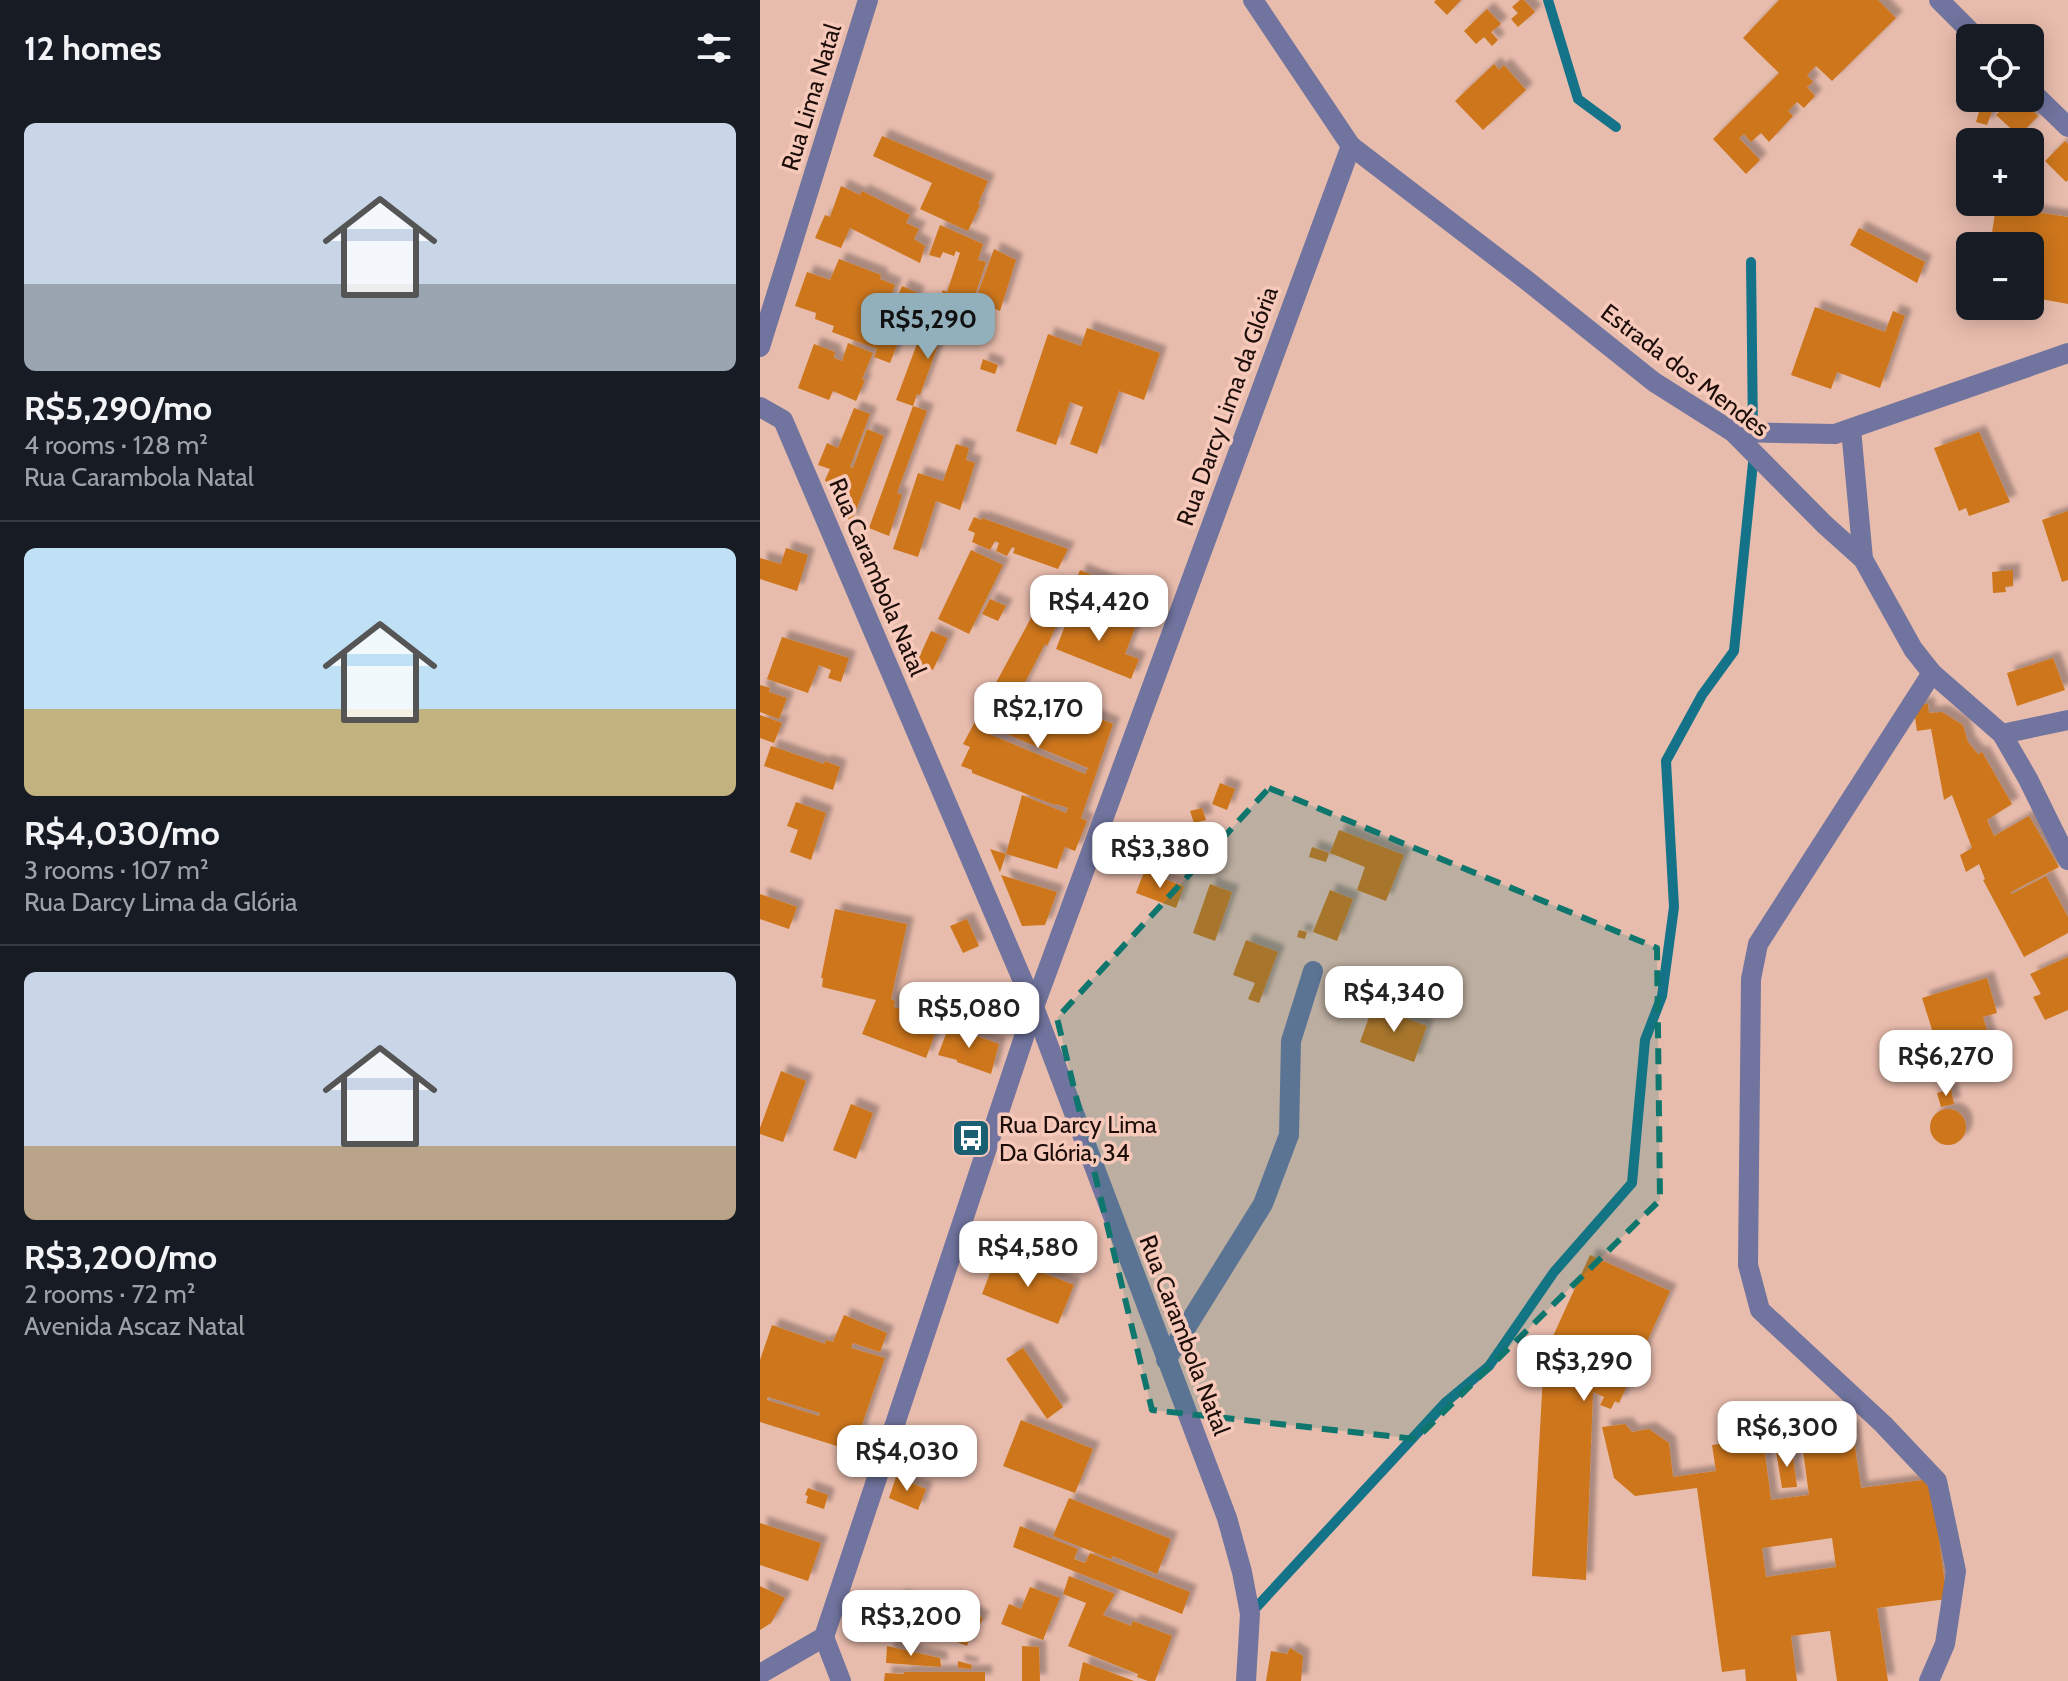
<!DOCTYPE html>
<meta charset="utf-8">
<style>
:root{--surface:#171b24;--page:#20242c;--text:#f1f3f6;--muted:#9ea1a6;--line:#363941;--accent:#91b0bb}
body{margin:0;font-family:Cabin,sans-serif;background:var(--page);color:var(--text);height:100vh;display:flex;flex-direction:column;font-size:30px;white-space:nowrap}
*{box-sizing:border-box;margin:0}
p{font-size:26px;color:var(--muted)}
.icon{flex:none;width:44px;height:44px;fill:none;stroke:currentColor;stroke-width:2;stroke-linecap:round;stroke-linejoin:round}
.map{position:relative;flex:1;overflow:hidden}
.side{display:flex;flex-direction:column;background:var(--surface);width:760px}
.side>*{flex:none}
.controls{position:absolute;left:1196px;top:24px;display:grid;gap:16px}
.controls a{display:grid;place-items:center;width:88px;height:88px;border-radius:12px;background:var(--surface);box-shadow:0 4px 20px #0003;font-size:40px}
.price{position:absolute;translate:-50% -68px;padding:0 18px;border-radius:16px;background:#fff;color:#222;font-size:26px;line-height:52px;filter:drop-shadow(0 2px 4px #0008)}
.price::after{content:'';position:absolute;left:50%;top:48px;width:24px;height:18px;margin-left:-12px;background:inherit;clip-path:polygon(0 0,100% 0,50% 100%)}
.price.on{background:var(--accent);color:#111}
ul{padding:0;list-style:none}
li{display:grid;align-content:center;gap:16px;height:424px;padding:0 24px}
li+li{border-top:2px solid var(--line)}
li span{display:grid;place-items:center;height:248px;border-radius:12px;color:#555}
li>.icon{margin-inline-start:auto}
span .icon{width:144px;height:144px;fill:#fffc;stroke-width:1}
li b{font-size:34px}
h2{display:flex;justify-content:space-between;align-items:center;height:96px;padding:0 24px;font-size:34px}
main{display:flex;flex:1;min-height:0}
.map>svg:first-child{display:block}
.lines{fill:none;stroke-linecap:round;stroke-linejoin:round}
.stream{stroke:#147389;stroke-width:10}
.building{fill:#cd761a;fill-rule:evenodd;filter:url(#shadow)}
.minor{stroke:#70749e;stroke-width:20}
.marked{fill:#0f766e;fill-opacity:0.2;stroke:#0f766e;stroke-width:6;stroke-dasharray:16 10;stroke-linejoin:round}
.labels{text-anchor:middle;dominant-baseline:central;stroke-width:7;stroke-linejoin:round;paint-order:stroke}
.street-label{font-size:24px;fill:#1c0d08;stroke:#f6c9ba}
.poi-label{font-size:24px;fill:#1c0d08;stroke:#f6c9ba;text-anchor:start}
</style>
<main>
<section class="side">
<h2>12 homes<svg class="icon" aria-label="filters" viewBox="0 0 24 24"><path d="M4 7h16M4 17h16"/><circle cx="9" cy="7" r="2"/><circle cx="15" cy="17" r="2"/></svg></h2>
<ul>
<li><span style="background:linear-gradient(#c9d6e8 65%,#9aa5b1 0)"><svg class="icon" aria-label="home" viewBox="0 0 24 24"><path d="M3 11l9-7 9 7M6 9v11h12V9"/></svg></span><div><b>R$5,290/mo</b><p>4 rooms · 128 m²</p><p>Rua Carambola Natal</p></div></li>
<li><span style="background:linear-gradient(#bfe0f5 65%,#c2b280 0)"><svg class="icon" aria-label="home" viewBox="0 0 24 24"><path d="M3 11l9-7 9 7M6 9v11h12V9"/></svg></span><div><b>R$4,030/mo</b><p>3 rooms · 107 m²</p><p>Rua Darcy Lima da Glória</p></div></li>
<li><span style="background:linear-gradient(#c9d6e8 70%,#b9a48a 0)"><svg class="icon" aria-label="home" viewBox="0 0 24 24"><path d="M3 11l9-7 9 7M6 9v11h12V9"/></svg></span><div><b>R$3,200/mo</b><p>2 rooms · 72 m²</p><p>Avenida Ascaz Natal</p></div></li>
</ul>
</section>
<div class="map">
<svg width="1308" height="1681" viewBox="0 0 1308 1681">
<defs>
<filter id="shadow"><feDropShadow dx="7" dy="-7" stdDeviation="2" flood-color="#0004"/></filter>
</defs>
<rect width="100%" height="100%" fill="#e8bcad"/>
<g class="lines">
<g class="stream">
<polyline points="788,0 818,99 856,127"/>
<polyline points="991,262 993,433"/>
<polyline points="491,1613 686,1402 729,1366 794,1272 872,1183 885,1040 902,996 914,907 906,761 942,695 974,651 994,453"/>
</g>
</g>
<g class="building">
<polygon points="676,0 701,0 687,15 674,2"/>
<polygon points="760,0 764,0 775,12 758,27 751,19 758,13 752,7"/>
<polygon points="1019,0 1118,0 1136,18 1072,81 1056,66 1047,75 1053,82 1047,87 1055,96 1044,108 1037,102 1028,111 1033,116 1009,142 1001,133 991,142 984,134 979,138 1000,160 986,174 953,139 1019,73 983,38"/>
<polygon points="727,9 741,24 731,32 738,40 732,46 724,37 716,44 704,31"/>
<polygon points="734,64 739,70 744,65 766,90 723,130 695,101"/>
<polygon points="1225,98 1259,98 1278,116 1259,136 1236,115 1240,111"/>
<polygon points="1221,105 1233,109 1227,125 1216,122"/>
<polygon points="122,136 228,181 218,204 220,205 208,231 160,209 172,183 113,156"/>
<polygon points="1305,141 1308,144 1308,180 1306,182 1285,161"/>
<polygon points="81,186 100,195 102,191 150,215 146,223 159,229 154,239 165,246 160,263 90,228 81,248 55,238 65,215 70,217"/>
<polygon points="1236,206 1308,217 1308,304 1270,297 1270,246 1230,246"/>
<polygon points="180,225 223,244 218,260 226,262 213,302 196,295 160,395 157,394 153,406 167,411 137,493 142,495 129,536 109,528 153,406 136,400 173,301 178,302 183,290 187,292 200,253 196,251 194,256 183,252 180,258 169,255"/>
<polygon points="1099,228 1165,262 1157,283 1090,245"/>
<polygon points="234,249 256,260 240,311 218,302 220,294 218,293"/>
<polygon points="79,259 121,275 120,279 135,285 128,303 134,306 142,286 158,293 130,363 114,357 117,349 72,332 74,326 55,319 56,313 35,306 47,272 70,280"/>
<polygon points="1055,307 1125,332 1133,311 1145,316 1120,388 1077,372 1071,389 1031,375"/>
<polygon points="327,328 400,353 384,400 359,391 337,454 310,444 323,407 310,402 296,445 256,431 288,334 321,346"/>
<polygon points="88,343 113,353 102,379 105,380 96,401 73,391 69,400 38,388 54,344 75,352 74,358 82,361"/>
<polygon points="223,359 238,365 235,374 220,369"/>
<polygon points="94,408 110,414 90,467 93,468 107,429 124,436 91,524 65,480 70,469 58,465 67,443 78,448"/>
<polygon points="1219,432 1250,502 1209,516 1206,508 1199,511 1174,448"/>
<polygon points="196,444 209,448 206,460 215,463 200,510 176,501 158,557 133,549 158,473 183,481"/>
<polygon points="1308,511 1308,580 1302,582 1282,520"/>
<polygon points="214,517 221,520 222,518 308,549 298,569 253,553 255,548 252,547 247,556 236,551 239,543 235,541 230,550 212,542 215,533 208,530"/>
<polygon points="26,548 48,555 37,591 0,579 0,558 21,564"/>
<polygon points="211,550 243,565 209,634 178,619"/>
<polygon points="320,570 379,594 367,624 308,601"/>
<polygon points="1253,570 1253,586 1245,587 1246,592 1233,593 1232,572"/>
<path d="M285,592L308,601L287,646L285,644L260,692L304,709L306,705L353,724L321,818L327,821L315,851L305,847L297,869L246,854L262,795L306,813L308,808L296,804L295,805L212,773V770L201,766L210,747L203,744ZM232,728L328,768L325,774L229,734Z"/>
<polygon points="230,599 246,606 238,621 222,614"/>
<polygon points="311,610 319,613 320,611 363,628 365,624 375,628 365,654 379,659 371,679 296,649"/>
<polygon points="171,631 188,638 173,670 157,662"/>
<polygon points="22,637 89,658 81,682 68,678 71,670 59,665 48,693 7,679"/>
<polygon points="1293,658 1305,690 1257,706 1247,673"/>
<polygon points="0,685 10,688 9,692 27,698 19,719 0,712"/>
<polygon points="1168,704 1169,713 1182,712 1203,725 1208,742 1218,754 1222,752 1252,804 1227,820 1234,836 1269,816 1299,867 1251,892 1252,894 1286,876 1308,917 1308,933 1264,957 1223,880 1225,879 1219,864 1206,872 1200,855 1212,848 1192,795 1184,800 1171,729 1157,731 1153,705"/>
<polygon points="0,715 22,723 14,743 0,738"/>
<polygon points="11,746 64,764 65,761 80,767 73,790 4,766"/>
<polygon points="460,783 475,789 467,810 452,804"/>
<polygon points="36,802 66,813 51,860 30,852 38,830 27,826"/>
<polygon points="442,808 446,820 434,823 430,811"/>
<polygon points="579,830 644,855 626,901 597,890 605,867 570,853"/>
<polygon points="552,847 569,853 566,862 549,857"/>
<polygon points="230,849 246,854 240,872"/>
<polygon points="384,872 424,886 416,908 376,893"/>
<polygon points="241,875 297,892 285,925 262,926"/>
<polygon points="450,884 472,892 455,941 433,933"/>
<polygon points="570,890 593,899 577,941 553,932"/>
<polygon points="0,894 37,907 29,929 0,919"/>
<polygon points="75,909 147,924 131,999 135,1001 134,1007 143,1010 138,1022 175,1034 166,1058 102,1034 116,1000 62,987 63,978 61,978"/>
<polygon points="207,919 219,946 203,953 190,926"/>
<polygon points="539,930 547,932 545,939 537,937"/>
<polygon points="486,940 518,952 499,1003 488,999 495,983 473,975"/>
<polygon points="1308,957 1308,1010 1285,1020 1273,997 1281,994 1270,974"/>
<polygon points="1227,978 1237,1013 1223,1017 1230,1040 1180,1055 1162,998"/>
<polygon points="613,1006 667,1026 654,1062 600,1042"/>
<polygon points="189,1026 239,1044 231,1074 197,1062 197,1060 178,1055"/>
<polygon points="21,1071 46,1081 23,1142 0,1134 0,1128"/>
<polygon points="1191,1089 1194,1104 1181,1107 1177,1093"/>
<polygon points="91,1104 113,1113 96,1159 73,1150"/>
<circle cx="1188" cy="1127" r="18"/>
<polygon points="237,1255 314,1285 298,1324 222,1294"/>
<path d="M830,1255L910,1291L859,1403L855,1401L851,1409L840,1405L844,1397L833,1392L826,1580L772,1576L784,1356ZM827,1342L843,1349L830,1376H819V1361Z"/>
<path d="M84,1315L127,1333L120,1352L93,1343L91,1348L125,1358L93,1451L0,1422V1360L12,1325L65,1344L66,1340L73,1342ZM8,1397L60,1413L59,1416L7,1400Z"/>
<polygon points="263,1348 303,1407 287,1419 246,1359"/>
<path d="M1038,1419L1054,1431L1092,1427L1101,1488L1171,1479L1187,1599L1117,1608L1128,1681H1077L1070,1631L1031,1636L1037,1681H986L985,1669L962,1672L937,1488L875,1496L854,1478L842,1427L865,1424L872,1432L889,1429L909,1443L913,1477L956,1471L952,1445L1003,1438L1011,1500L1049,1495L1042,1444H1038L1031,1437L1034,1436L1024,1429L1031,1420ZM1072,1538L1076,1567L1006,1577L1002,1548Z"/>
<polygon points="261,1420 333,1449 315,1493 243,1466"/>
<polygon points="1032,1449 1037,1487 1022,1488 1016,1451"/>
<polygon points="136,1477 166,1489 158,1510 129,1498"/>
<polygon points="48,1488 68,1495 64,1509 46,1503 48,1496 45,1495"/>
<polygon points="309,1498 411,1539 397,1574 353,1556 351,1559 293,1536"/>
<polygon points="0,1523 61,1543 48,1581 0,1565"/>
<polygon points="260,1526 318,1549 314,1559 325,1563 330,1553 430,1592 422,1614 253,1547"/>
<polygon points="309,1576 355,1594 343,1615 371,1626 373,1621 412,1636 395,1681 388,1681 377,1677 378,1674 308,1646 326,1603 303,1594"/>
<polygon points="0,1586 25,1598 11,1623 0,1630"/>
<polygon points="270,1587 300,1598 283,1640 241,1624 249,1604 261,1609"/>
<polygon points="139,1596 198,1620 203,1609 223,1618 218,1629 214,1627 207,1646 131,1616"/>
<polygon points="127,1646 180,1658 181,1667 126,1663"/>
<polygon points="262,1646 279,1647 280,1681 262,1681"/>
<polygon points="530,1648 543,1656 541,1681 506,1681 511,1651 527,1654"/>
<polygon points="198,1661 212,1665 211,1669 198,1668"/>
<polygon points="323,1662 374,1681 319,1681"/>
<polygon points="144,1672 225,1672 225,1681 124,1681 125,1673 144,1674"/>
</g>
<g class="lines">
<g class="minor">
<polyline points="493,0 591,146 765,279 894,382 973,432 1064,524 1103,559 1153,649 1172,673 1242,734 1268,779 1308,860"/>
<polyline points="1179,0 1217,38"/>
<polyline points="1270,90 1308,127"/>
<polyline points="0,347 108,0"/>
<polyline points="0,407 23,420 274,1007 467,1518 482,1572 490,1614 486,1681"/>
<polyline points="1091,429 1103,559"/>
<polyline points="973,432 1075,434 1308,353"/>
<polyline points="1242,734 1308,720"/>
<polyline points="406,1360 503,1204 529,1135 531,1041 553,971"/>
<polyline points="64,1637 274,1007 591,146"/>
<polyline points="64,1637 81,1681"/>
<polyline points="0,1674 64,1637"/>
<polyline points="1169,1681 1185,1644 1196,1571 1177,1481 1123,1424 1000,1310 988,1265 991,979 998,944 1172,673"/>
</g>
</g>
<path class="marked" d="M509,788L897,948L900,1200L656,1439L392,1410L297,1018Z"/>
<defs>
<symbol id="bus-square" viewBox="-11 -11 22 22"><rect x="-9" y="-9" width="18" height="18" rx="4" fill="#1b5f72" stroke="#f6c9ba"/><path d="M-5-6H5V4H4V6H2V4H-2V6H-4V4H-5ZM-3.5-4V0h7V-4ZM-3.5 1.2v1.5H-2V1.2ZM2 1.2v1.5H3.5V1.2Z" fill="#fff"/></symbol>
</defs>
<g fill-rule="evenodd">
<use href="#bus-square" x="189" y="1116" width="44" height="44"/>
</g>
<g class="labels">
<g class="street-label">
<text transform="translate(51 97) rotate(-73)">Rua Lima Natal</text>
<text transform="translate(925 370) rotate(37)">Estrada dos Mendes</text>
<text transform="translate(467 406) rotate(-70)">Rua Darcy Lima da Glória</text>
<text transform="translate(118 577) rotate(67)">Rua Carambola Natal</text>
<text transform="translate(425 1335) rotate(69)">Rua Carambola Natal</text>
</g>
<g class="poi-label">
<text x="239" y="1124">Rua Darcy Lima<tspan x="239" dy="28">Da Glória, 34</tspan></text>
</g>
</g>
</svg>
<div class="controls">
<a><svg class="icon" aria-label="locate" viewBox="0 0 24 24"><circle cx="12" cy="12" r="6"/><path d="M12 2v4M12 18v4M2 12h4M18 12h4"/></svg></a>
<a>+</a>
<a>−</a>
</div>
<b class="price on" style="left:168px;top:361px">R$5,290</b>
<b class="price" style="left:339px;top:643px">R$4,420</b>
<b class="price" style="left:278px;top:750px">R$2,170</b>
<b class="price" style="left:400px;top:890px">R$3,380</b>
<b class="price" style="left:634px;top:1034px">R$4,340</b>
<b class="price" style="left:209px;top:1050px">R$5,080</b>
<b class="price" style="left:1186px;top:1098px">R$6,270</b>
<b class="price" style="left:268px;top:1289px">R$4,580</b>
<b class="price" style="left:824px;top:1403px">R$3,290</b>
<b class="price" style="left:1027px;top:1469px">R$6,300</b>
<b class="price" style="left:147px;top:1493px">R$4,030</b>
<b class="price" style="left:151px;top:1658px">R$3,200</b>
</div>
</main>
